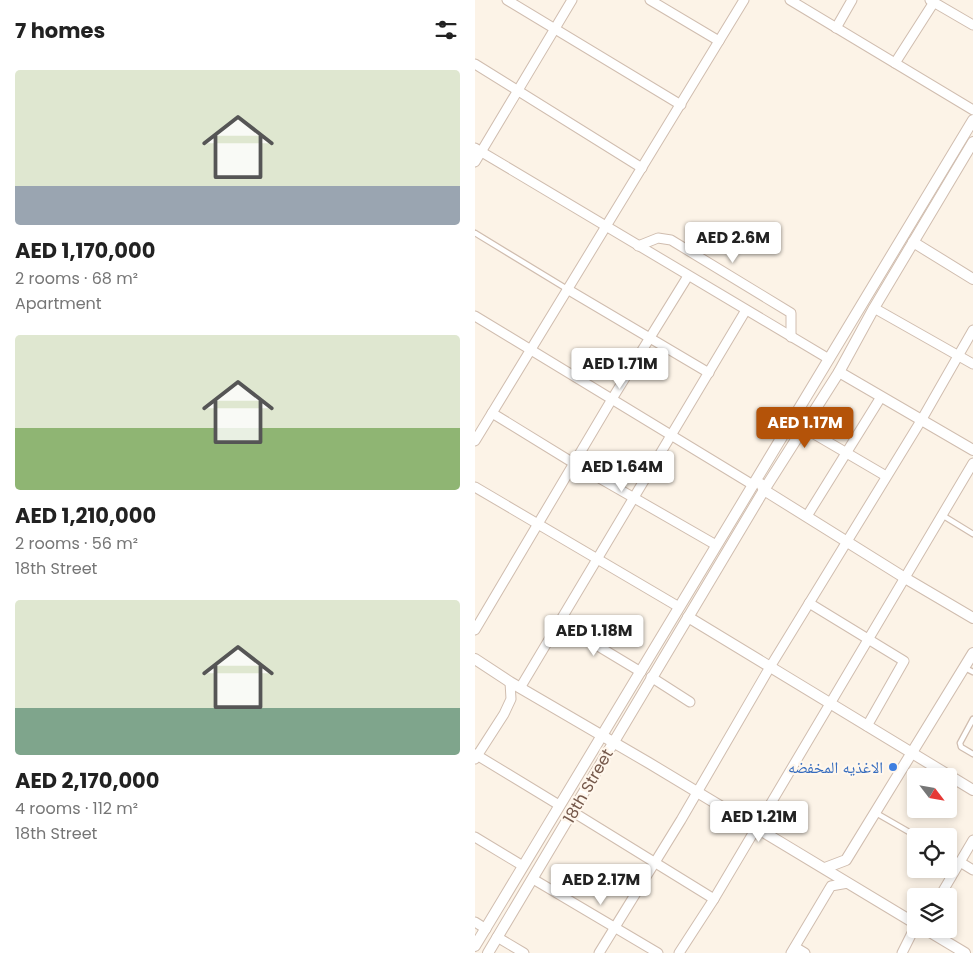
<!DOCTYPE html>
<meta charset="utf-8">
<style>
:root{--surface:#fff;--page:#f2f2f2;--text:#222;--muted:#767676;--accent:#b45309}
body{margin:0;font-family:Poppins,"Noto Naskh Arabic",sans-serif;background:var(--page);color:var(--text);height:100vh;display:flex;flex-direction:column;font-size:19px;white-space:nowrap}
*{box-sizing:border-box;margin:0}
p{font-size:16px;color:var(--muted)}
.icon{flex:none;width:28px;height:28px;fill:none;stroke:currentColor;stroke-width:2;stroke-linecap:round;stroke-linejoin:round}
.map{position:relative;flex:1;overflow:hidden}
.panel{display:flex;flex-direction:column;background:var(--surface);width:475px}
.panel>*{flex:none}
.needle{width:32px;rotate:121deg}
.buttons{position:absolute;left:432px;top:768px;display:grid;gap:10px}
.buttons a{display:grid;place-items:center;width:50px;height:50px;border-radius:5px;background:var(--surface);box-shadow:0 2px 8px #0003;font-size:25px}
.price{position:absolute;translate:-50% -42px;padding:0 11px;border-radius:5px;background:#fff;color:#222;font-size:16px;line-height:32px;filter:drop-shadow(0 1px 2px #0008)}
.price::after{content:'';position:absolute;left:50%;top:30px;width:15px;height:11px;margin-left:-8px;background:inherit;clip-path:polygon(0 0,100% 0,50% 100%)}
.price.active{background:var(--accent);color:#fff}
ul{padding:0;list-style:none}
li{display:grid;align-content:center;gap:10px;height:265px;padding:0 15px}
li span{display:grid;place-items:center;height:155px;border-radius:5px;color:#555}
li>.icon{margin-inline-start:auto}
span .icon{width:90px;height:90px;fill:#fffc;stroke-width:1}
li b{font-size:21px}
h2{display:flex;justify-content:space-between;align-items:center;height:60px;padding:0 15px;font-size:21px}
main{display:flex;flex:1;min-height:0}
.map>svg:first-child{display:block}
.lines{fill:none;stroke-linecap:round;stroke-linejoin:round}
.service-casing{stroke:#d0bdaf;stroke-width:7}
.minor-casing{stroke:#d0bdaf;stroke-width:11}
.tertiary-casing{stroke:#d0bdaf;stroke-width:12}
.service{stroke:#fff;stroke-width:4.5}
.minor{stroke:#fff;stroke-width:9}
.tertiary{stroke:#fff;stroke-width:10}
.shop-dot{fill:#3f7fe0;stroke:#fff7ed;stroke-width:2}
.labels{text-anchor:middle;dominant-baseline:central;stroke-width:4.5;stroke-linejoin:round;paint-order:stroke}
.shop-label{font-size:16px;fill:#366cbe;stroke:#fff7ed;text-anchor:end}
.street-label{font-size:16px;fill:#76594b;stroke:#fff7ed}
</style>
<main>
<section class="panel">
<h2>7 homes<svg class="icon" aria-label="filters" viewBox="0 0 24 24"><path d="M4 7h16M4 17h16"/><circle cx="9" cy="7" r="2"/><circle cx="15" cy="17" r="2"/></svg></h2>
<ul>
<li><span style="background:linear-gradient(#dfe7d0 75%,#9aa5b1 0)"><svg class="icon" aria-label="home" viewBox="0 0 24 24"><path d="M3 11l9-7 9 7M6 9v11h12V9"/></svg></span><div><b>AED 1,170,000</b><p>2 rooms · 68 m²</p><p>Apartment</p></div></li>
<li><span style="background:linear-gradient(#dfe7d0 60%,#8fb573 0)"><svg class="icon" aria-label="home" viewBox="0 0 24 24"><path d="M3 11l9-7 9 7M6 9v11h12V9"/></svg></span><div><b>AED 1,210,000</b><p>2 rooms · 56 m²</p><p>18th Street</p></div></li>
<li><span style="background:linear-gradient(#dfe7d0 70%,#7fa58c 0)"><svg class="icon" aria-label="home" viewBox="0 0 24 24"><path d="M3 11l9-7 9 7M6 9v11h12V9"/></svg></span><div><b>AED 2,170,000</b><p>4 rooms · 112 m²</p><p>18th Street</p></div></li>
</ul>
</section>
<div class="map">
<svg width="498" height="953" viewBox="0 0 498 953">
<rect width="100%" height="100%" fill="#fcf3e7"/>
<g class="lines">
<defs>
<g id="service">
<polyline points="0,233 92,289"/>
<polyline points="467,515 498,534"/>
<polyline points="490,668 498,672"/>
<polyline points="498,719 485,743 486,747 498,754"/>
<polyline points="401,813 441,836"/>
<polyline points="474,856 485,862"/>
</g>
<g id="minor">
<polyline points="32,0 206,105"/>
<polyline points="175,0 244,41"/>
<polyline points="315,0 498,110"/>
<polyline points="455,0 498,25"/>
<polyline points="361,28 377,0"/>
<polyline points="420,63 459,2"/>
<polyline points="0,64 167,168"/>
<polyline points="0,148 354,359"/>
<polyline points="0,162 97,0"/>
<polyline points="163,246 183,238 196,240 316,313 316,337"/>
<polyline points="92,289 234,373"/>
<polyline points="399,308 498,364"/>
<polyline points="0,316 278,485"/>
<polyline points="17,413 100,464 241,545"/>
<polyline points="329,428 411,476"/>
<polyline points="0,441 269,0"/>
<polyline points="0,487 204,607"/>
<polyline points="332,516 406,397"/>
<polyline points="334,603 429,661 392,726"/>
<polyline points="83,622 166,672"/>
<polyline points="0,630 137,399 213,276"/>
<polyline points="176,677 215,702"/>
<polyline points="45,688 271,310"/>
<polyline points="0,754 84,805"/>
<polyline points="0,759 29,714 36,699 35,682"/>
<polyline points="98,812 239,899"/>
<polyline points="0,837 48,866"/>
<polyline points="485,862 498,870"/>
<polyline points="58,879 183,953"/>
<polyline points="465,896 498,840"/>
<polyline points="0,922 11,929"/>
<polyline points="22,937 49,953"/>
<polyline points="320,947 330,953"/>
<polyline points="124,953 206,820 295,667 447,419 498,330"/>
<polyline points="204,953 239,899 498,463"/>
<polyline points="316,953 356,886 373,883"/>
<polyline points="427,953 441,925"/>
</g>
<g id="tertiary">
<polyline points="438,242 498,279"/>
<polyline points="364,372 498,450"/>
<polyline points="286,484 289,490 430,578 498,618"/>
<polyline points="213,617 498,790"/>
<polyline points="0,659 35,682 174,763 441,924"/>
<polyline points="350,868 371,860 498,653"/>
<polyline points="450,929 490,953"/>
<polyline points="0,946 498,120"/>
<polyline points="13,953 289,490 364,372 399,308 498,142"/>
</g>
</defs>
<use href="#service" class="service-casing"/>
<use href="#minor" class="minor-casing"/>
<use href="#tertiary" class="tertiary-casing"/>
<use href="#service" class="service"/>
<use href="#minor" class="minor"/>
<use href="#tertiary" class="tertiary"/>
</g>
<circle class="shop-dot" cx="418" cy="767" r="5"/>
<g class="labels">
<g class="shop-label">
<text x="408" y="767">الاغذيه المخفضه</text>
</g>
<g class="street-label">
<text transform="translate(113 786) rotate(-60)">18th Street</text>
</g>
</g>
</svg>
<div class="buttons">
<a><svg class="needle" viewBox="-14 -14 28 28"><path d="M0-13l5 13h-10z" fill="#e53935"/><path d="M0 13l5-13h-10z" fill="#767676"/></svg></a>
<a><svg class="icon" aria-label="locate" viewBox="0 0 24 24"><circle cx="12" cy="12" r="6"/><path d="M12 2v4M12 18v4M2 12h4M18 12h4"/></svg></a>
<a><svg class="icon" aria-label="layers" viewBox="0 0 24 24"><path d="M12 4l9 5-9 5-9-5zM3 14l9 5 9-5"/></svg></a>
</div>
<b class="price" style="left:258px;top:264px">AED 2.6M</b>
<b class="price" style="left:145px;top:390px">AED 1.71M</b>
<b class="price active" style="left:330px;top:449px">AED 1.17M</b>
<b class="price" style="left:147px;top:493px">AED 1.64M</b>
<b class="price" style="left:119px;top:657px">AED 1.18M</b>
<b class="price" style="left:284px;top:843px">AED 1.21M</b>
<b class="price" style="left:126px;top:906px">AED 2.17M</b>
</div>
</main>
